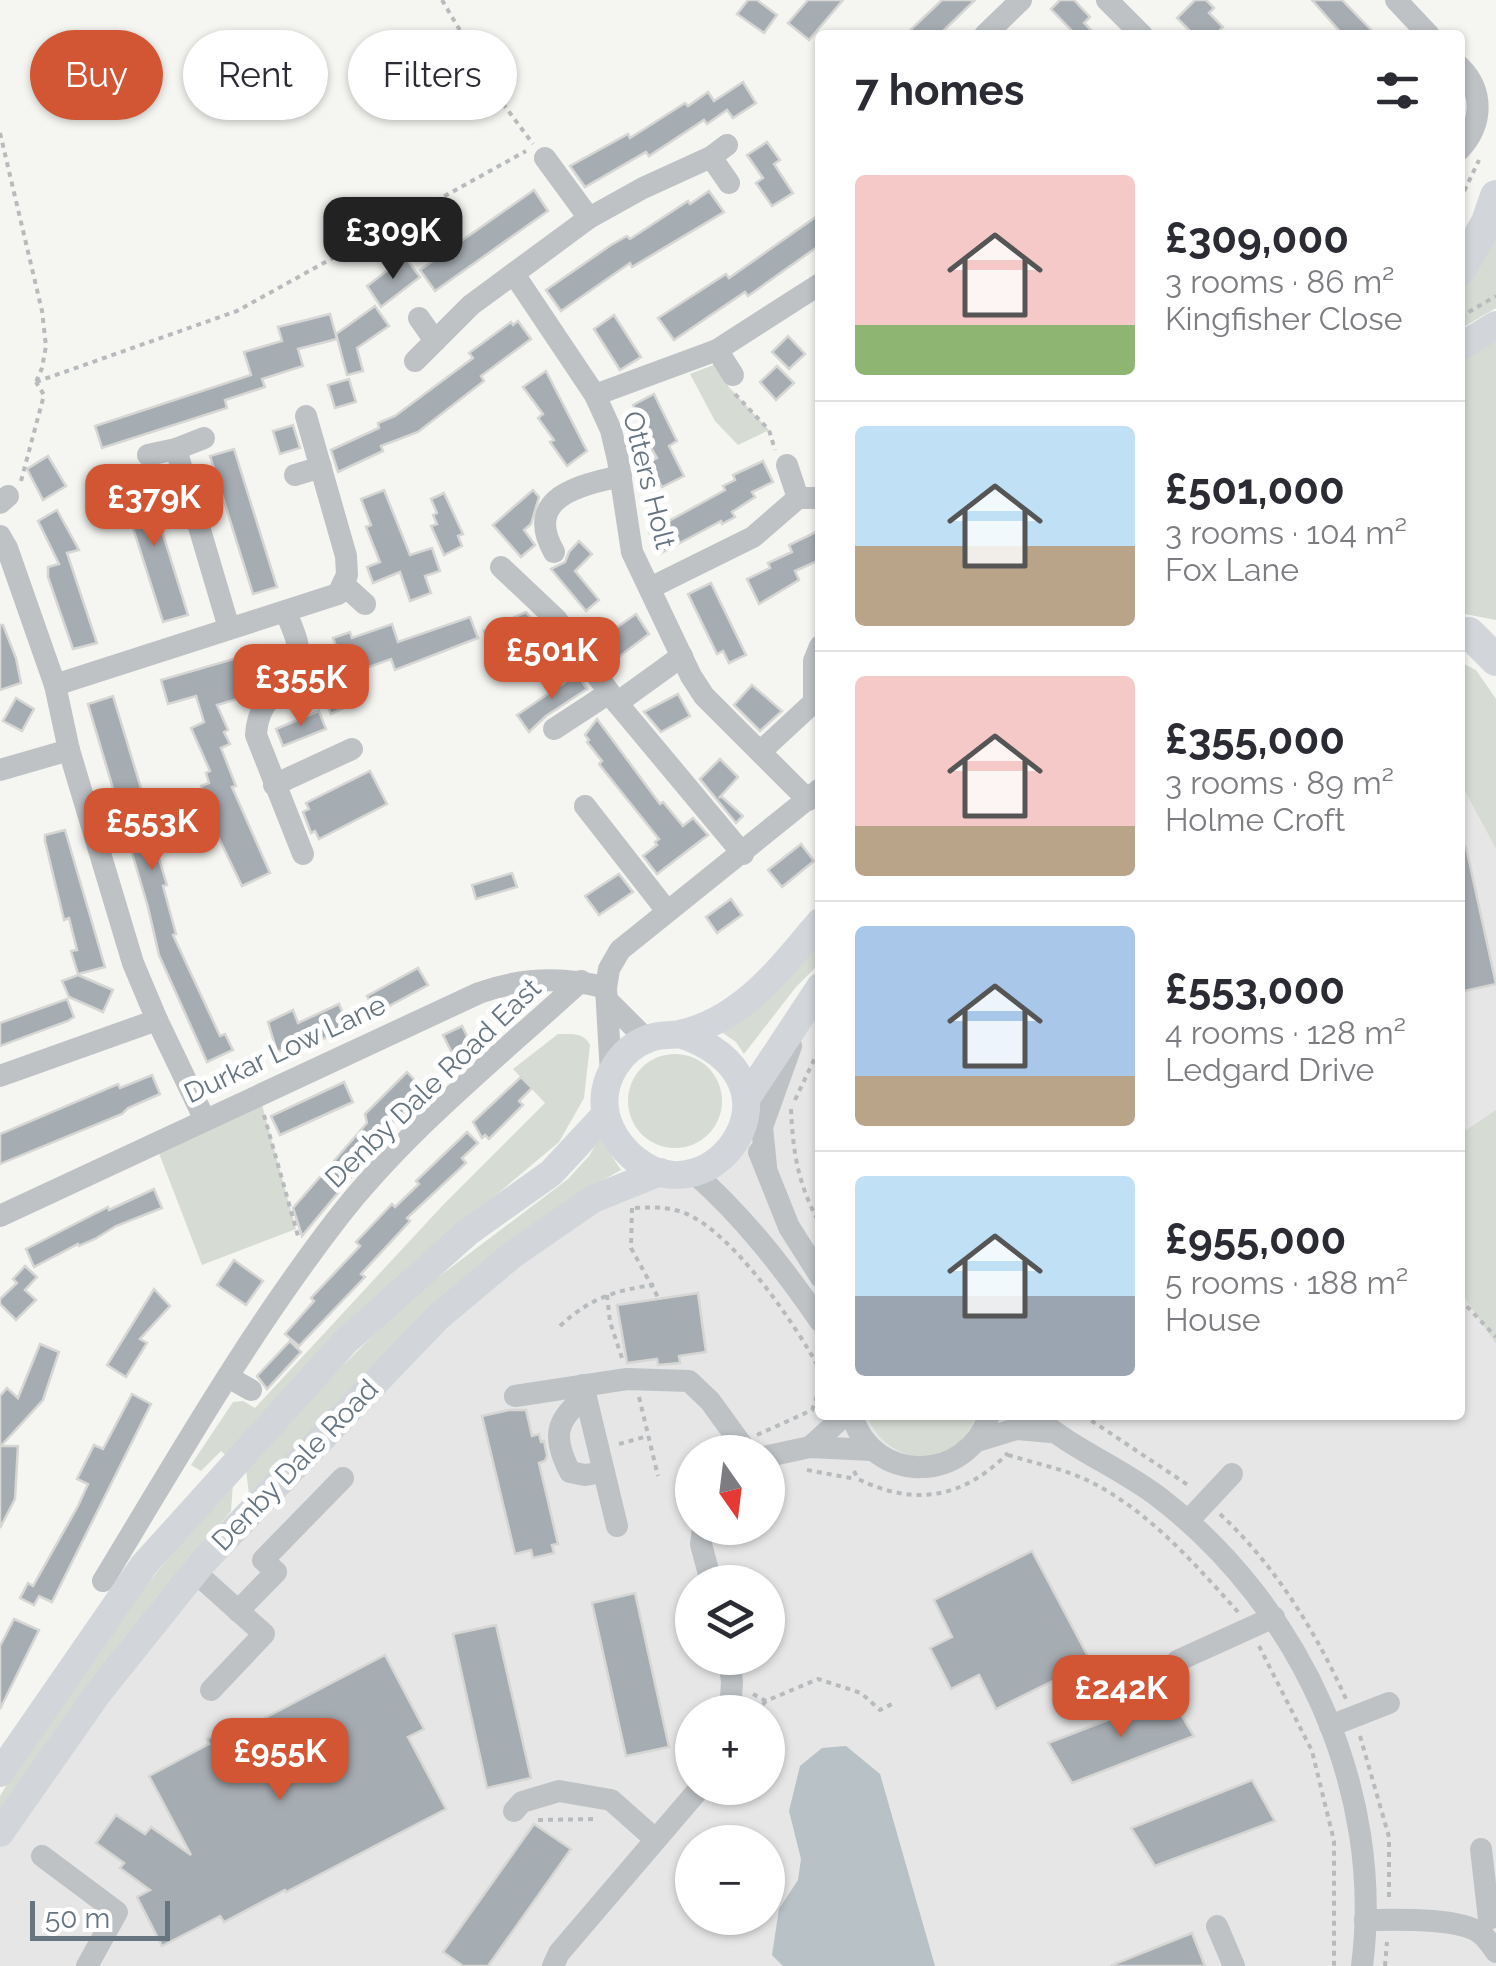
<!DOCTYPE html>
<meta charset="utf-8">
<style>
:root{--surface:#fff;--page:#f7f7f7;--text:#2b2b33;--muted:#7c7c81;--line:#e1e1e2;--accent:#d35634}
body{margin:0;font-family:Raleway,sans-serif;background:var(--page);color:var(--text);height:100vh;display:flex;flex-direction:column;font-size:38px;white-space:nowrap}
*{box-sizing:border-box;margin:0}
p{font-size:32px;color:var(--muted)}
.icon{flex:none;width:55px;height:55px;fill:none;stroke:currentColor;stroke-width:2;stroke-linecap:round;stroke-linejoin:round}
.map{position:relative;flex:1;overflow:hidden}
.drawer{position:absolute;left:815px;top:30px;width:650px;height:1390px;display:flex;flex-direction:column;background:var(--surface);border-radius:10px;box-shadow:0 2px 8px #0004}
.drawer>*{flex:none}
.top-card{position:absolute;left:30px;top:30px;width:635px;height:90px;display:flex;gap:20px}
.needle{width:65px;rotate:166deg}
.fabs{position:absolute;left:675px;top:1435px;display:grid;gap:20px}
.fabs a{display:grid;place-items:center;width:110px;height:110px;border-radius:50%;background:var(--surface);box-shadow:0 2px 8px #0004;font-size:50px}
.scale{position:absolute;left:30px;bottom:25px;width:140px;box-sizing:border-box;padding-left:10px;border:5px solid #677580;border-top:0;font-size:28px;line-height:35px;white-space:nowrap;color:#677580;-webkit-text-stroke:8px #fff;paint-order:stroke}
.price{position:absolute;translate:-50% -85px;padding:0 22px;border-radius:20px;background:var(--accent);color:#fff;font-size:32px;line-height:65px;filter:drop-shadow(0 2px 5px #0008)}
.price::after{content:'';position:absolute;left:50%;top:60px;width:30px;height:22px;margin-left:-15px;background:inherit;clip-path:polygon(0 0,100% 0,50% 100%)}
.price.selected{background:#222;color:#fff}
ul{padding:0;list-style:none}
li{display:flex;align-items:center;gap:30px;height:250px;padding:0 40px}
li+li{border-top:2px solid var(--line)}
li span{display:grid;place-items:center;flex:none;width:280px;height:200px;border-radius:10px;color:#555}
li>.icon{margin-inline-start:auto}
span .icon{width:120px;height:120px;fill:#fffc;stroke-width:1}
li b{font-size:42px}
h2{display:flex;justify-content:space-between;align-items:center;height:120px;padding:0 40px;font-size:42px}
.pill{padding:0 35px;border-radius:45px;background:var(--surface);box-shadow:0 2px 8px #0004;font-size:35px;line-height:90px}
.pill.selected{background:var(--accent);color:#fff}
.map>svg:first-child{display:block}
.built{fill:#e5e6e5;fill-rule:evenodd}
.green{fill:#d6dbd3}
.water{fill:#b7c1c6}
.building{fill:#a6adb2;stroke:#d6d6d4;stroke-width:2.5}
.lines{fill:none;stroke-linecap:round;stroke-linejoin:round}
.path{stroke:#b8bbbd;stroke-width:4;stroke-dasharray:5 5;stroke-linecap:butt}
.minor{stroke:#bec2c5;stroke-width:22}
.major{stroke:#d2d6da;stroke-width:28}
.highway{stroke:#d2d6da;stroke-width:32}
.labels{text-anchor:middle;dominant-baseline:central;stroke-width:10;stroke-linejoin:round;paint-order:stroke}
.street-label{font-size:28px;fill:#677580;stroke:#fff}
</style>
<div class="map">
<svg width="1496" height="1966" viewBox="0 0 1496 1966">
<rect width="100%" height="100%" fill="#f5f5f2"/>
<g class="built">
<polygon points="1460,782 1496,849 1496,1110 1460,1134"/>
<path d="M820,987V1415H1460V1291L1496,1344V1966H0V1833L98,1693L378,1378L593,1199L710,1166ZM692,1452H768V1528H692ZM692,1582H768V1658H692ZM692,1712H768V1788H692ZM692,1842H768V1918H692Z"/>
</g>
<g class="green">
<polygon points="1496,222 1496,308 1460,329 1460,294"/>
<polygon points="1496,341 1496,620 1460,613 1460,362"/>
<polygon points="724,361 728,367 728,386 769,430 738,445 715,421 690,374"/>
<polygon points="1460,662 1476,670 1496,699 1496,849 1460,782"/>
<polygon points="820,940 820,963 796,987 744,1054 736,1042 720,1031"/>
<path d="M558,1034C571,1034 584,1032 590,1045L584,1098L559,1142L453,1231L228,1457L221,1451L201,1471L191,1465L233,1402L243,1401L255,1408L443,1205L545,1103L513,1069Z"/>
<circle cx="675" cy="1101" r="47"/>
<polygon points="259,1094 296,1229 202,1265 155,1143"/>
<polygon points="1496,1110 1496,1344 1460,1291 1460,1134"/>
<polygon points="600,1138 621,1170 567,1200 493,1258 249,1495 246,1469 308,1400 412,1297 568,1179 589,1156"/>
<path d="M867,1415H976C957,1471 887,1469 867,1415Z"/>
<polygon points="233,1483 231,1511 184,1568 0,1816 0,1796 43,1725 146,1585"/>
</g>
<polygon class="water" points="846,1746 880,1774 935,1966 783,1966 772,1955 779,1909 798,1880 801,1859 789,1811 800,1766 822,1748"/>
<g class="building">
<polygon points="748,0 757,0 777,15 764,33 737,14"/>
<polygon points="808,0 843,0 809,40 788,23"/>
<polygon points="942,0 975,0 939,35 905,35"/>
<polygon points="1060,0 1074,0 1090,17 1084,23 1096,35 1076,35 1051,9"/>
<polygon points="1195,0 1206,0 1214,8 1209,13 1223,27 1215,35 1194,35 1177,18"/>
<polygon points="1312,0 1342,0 1376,35 1343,35"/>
<polygon points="743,82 756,103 733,118 727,110 707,124 704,120 649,156 646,152 585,187 570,166 628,134 630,138 685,103 688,106 708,92 714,101"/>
<polygon points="767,142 780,160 774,164 793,193 772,206 756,183 763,178 747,155"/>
<polygon points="534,190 548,211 435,291 420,270"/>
<polygon points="709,191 724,212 632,267 630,263 561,311 546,290 611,245 627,236 630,239 688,201 690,204"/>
<polygon points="820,214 820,245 748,296 745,292 674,340 658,318 726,274 729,278"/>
<polygon points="405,257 420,277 381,307 367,286"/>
<polygon points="375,306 389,326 357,348 363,371 347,375 336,334"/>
<polygon points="330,314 337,339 298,349 303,366 262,379 265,387 225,400 227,408 102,448 95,426 251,375 244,352 282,341 278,327"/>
<polygon points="614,315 641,357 620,370 594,329"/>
<polygon points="518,321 531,339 481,376 484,381 418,432 381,446 383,451 338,472 331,450 379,428 378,423 395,416 473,358 469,353 511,322 513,325"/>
<polygon points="788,336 805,354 789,369 772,352"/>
<polygon points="777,366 794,383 776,400 760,382"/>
<polygon points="546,371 587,451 567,466 550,442 554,440 538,418 543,414 523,387"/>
<polygon points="349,379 356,402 335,408 328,385"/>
<polygon points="654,394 677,441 669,446 684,476 662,487 648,462 657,458 643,434 647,432 633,405"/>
<polygon points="293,425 300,448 280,454 273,431"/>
<polygon points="234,449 277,587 253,594 210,456"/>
<polygon points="48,456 66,486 43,500 27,469"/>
<polygon points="763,461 773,482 752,492 755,497 732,512 735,517 722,524 721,521 661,553 649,532 725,490 723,486 735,480 733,475"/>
<polygon points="145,476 188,615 163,622 119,484"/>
<polygon points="384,490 410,555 432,548 440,571 425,576 431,593 410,601 400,572 373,583 367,567 380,562 366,527 371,525 361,499"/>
<polygon points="533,490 539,497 531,524 524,530 535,545 521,557 493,525"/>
<polygon points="444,493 463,534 458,536 462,546 444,555 431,526 437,524 433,515 437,513 431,499"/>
<polygon points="57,510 79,550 67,553 97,643 73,649 48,577 48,567 59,564 38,521"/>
<polygon points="820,530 820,560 795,571 799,580 759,604 747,579 770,568 768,563 792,552 789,545"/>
<polygon points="579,541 592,554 575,571 599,600 586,611 551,569 565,562 569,552"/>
<polygon points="711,583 746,655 729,663 723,651 717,654 688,594"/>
<polygon points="526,612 541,631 495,654 484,631"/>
<polygon points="636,614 649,634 608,665 593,644"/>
<polygon points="470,617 478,638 395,670 391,659 347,675 333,638 350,632 352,638 392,624 398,642"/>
<polygon points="0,625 3,625 16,658 21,683 0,690"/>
<polygon points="254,653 261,675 237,683 241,698 217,705 228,730 224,732 230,744 221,748 236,786 232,787 270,873 242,886 210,820 215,818 201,786 209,783 206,773 210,771 191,728 204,722 196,696 168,704 161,680"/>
<polygon points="577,674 587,689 546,716 529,732 517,715"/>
<polygon points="339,676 352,704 331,714 318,687"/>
<polygon points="752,685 782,711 760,731 734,705"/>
<polygon points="678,694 690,716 661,732 644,712"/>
<polygon points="113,696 144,798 152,796 157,813 146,816 167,885 163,886 176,934 173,935 220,1036 225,1034 233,1050 207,1062 159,955 148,907 88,704"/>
<polygon points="16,698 34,709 22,731 3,721"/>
<polygon points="319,711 326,729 283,746 276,729"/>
<polygon points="597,719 660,804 663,802 683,826 693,818 708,835 657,874 643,856 657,845 655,842 659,839 599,764 602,761 587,742 589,740 585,735"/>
<polygon points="720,759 738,777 719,798 721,796 743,816 736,823 700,779"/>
<polygon points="370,771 387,804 319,839 315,831 311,833 303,812 309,809 306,803"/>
<polygon points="65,830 105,967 78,974 71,951 77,950 69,918 64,920 45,841 45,835"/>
<polygon points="801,844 814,861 782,887 768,870"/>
<polygon points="1466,847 1496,984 1460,992 1460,848"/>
<polygon points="512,873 517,887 476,899 472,885"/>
<polygon points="619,874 633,892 599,915 585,896"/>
<polygon points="731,899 742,915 717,933 706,917"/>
<polygon points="418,968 428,985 376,1013 367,996"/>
<polygon points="78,975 113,990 103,1012 69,997 62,981"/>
<polygon points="67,999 74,1017 68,1021 0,1046 0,1023"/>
<polygon points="339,1004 349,1028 318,1041 316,1038 277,1052 268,1022 293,1010 298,1023"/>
<polygon points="462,1026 475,1052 461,1059 459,1054 454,1057 443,1035"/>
<polygon points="407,1072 425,1091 375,1140 366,1139 366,1159 302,1236 293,1208 367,1123 365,1114"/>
<polygon points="152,1075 160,1094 128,1108 122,1114 0,1164 0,1134 118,1084 120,1088"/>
<polygon points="521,1077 532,1088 519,1101 523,1105 489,1139 485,1135 482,1138 473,1122"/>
<polygon points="344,1082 353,1102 280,1135 271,1116"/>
<polygon points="467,1132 478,1143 462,1158 466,1163 407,1218 410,1221 361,1274 365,1277 299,1346 285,1334 314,1301 311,1298 360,1246 356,1242 392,1204 395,1207 419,1184 416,1181"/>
<polygon points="154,1189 162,1208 116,1226 95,1239 79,1246 78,1244 34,1267 26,1249 108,1207 109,1210"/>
<polygon points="234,1260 263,1281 246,1305 217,1285"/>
<polygon points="25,1266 37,1277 25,1290 36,1300 16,1320 0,1304 0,1299 17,1283 13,1279"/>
<polygon points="154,1289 170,1306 140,1339 147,1343 126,1377 107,1365"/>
<polygon points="698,1293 706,1352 679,1356 680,1363 658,1365 657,1359 627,1363 617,1305"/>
<polygon points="290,1341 301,1352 267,1389 257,1376"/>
<polygon points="40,1344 59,1352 43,1400 1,1446 18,1446 15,1499 0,1528 0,1396 7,1388 18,1398"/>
<polygon points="132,1394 151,1404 52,1602 39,1596 34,1605 20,1598 28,1583 33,1586 78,1506 88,1484 77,1479 94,1445 103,1449"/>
<polygon points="509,1410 526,1410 532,1436 539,1434 541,1442 544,1441 547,1456 545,1461 539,1463 558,1544 552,1545 554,1553 533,1558 531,1550 515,1554 482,1416"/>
<polygon points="1032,1551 1091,1662 996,1709 979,1675 951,1689 930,1648 952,1637 934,1600"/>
<polygon points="635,1593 669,1747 626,1756 592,1603"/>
<polygon points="14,1619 39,1630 0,1709 0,1646"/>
<polygon points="496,1625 531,1778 487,1788 453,1634"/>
<polygon points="385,1655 424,1729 408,1737 446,1809 286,1892 285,1890 224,1922 220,1916 162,1946 137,1897 150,1890 120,1868 124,1863 96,1843 116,1815 145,1834 151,1827 191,1855 149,1776 209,1744 207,1739 231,1727 234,1734"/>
<polygon points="1170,1696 1194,1736 1072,1783 1048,1743"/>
<polygon points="1252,1780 1275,1821 1155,1866 1131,1828"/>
<polygon points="534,1824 571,1849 488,1966 463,1966 443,1952"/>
<polygon points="1192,1933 1205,1966 1112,1966 1112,1965"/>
</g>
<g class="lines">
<g class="path">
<polyline points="442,0 504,105 533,144"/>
<polyline points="0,133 42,311 46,346 42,368 36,382"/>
<polyline points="1460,200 1479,160"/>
<polyline points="1460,317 1496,296"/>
<polyline points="36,382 237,311 526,151"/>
<polyline points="735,394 769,430 775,450"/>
<polyline points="21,481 44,395 36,382"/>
<polyline points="795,1100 820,1047"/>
<path d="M791,1109C793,1153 798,1185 820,1224"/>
<polyline points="264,1115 298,1236"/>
<polyline points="632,1208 631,1248 659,1299"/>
<path d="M635,1208C651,1207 666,1207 682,1212C731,1229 796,1325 820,1370"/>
<polyline points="607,1295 610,1322 622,1358"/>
<polyline points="1460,1299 1496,1337"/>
<path d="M560,1326C591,1297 617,1290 659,1284"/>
<polyline points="639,1397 658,1476"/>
<polyline points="1083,1415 1191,1487"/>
<polyline points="757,1435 812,1410 820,1388"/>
<polyline points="619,1444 648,1436"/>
<path d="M1008,1455C1034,1463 1064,1469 1089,1481C1149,1511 1194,1563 1238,1612"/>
<polyline points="807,1470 856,1479"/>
<path d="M854,1471L858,1479C915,1507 964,1498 1008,1453"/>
<polyline points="689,1513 692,1499"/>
<path d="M1220,1514C1275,1565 1316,1632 1346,1699"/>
<polyline points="1259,1646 1312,1751 1334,1841 1334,1966"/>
<polyline points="753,1694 766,1701 818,1679 861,1693 880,1710 892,1704"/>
<polyline points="756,1712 766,1701"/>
<polyline points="1360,1736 1389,1837 1389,1902"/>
<polyline points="538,1820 597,1819"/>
<polyline points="1385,1966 1387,1942"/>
</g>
<g class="minor">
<polyline points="1107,0 1142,35"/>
<polyline points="1396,0 1429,35"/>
<polyline points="985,35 1021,0"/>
<path d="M1460,67C1484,91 1483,124 1460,149"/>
<polyline points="711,157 729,183"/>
<polyline points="545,158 589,218"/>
<polyline points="514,274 595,395 611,430 618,460 632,552 691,676 704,696 808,800"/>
<polyline points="419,318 435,341"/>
<polyline points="717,350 733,375"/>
<polyline points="415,361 471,305 589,218 643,188 711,157 727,145"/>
<polyline points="595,395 717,350 820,284"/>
<polyline points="176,449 229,628"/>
<polyline points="148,455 176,449 204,438"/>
<polyline points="787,465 798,498"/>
<polyline points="295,475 321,467"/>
<polyline points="0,503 8,496"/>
<polyline points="0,536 7,548 55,685 69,750 133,963 157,1020 205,1120"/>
<path d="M554,552C523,497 580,485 621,476"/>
<polyline points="501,567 556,619 617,703 743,854"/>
<polyline points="343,584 365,604"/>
<polyline points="650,588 753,537 798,498 820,498"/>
<path d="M286,612C291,626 301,644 298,659C292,688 258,692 256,735L303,854"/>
<polyline points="523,659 567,633"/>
<polyline points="55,685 338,594 347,575 346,556 306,416"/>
<polyline points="617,703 682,656"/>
<polyline points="554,729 609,693"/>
<polyline points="760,752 814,702 814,661 820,646"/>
<polyline points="0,770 69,750"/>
<polyline points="274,785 352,749"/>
<polyline points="585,806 667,911"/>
<polyline points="608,1001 646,1039"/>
<polyline points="611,1074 606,988 609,969 620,950 820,789"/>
<polyline points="0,1076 157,1020"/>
<polyline points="759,1152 789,1227 820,1276"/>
<polyline points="766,1166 762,1127 791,1046"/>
<path d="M693,1172C743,1216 782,1266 820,1321"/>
<path d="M0,1216L479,993C521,978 562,976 606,988"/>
<polyline points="228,1377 251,1390"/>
<polyline points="583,1385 617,1526"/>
<polyline points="515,1396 627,1379 689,1381 710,1401 747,1452"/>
<path d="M586,1396C555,1420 552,1437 570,1472L585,1475L604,1472"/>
<path d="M852,1415C872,1485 968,1484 989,1415"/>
<path d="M1034,1415C1069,1448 1120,1467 1160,1498C1300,1606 1385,1789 1362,1966"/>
<polyline points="977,1441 1016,1429 1051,1432"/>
<polyline points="810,1447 845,1415"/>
<polyline points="768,1456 810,1447 872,1450"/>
<polyline points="1188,1521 1232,1474"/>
<polyline points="703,1528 701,1544 711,1582"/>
<polyline points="195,1572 264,1634 211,1690"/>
<path d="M103,1581C177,1459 249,1333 337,1219C406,1130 498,1057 581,981"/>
<polyline points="238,1611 276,1572 263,1560 343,1478"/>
<polyline points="729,1658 732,1682 730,1712"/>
<polyline points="1177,1661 1274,1617"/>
<polyline points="1330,1726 1389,1703"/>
<polyline points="514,1811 522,1802 559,1791 611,1800 655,1839"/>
<polyline points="1481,1849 1489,1919"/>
<polyline points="42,1856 117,1912 87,1966"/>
<path d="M1365,1920C1393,1920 1458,1917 1480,1933C1487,1938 1492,1946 1496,1952"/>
<polyline points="1217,1926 1234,1966"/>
<polyline points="553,1966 559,1953 700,1788"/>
</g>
<g class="major">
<polyline points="1460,347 1496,325"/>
<path d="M680,1034C816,1080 712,1221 636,1160C621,1148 607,1129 605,1109C601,1079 621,1048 650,1038C660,1034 669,1036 680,1034C698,1030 720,1020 735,1009C768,987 794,952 820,922"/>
<polyline points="746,1099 820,987"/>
<polyline points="0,1773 143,1566 345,1342 468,1232 551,1173 605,1115"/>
<polyline points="0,1833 98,1693 202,1563 438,1317 512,1255 593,1199 660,1172"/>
</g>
<g class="highway">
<polyline points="1460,270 1487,222 1496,196"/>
<polyline points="1469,633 1496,660"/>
</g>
</g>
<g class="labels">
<g class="street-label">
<text transform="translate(649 480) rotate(76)">Otters Holt</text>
<text transform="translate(285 1049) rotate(-25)">Durkar Low Lane</text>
<text transform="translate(433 1083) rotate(-44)">Denby Dale Road East</text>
<text transform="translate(295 1465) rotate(-46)">Denby Dale Road</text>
</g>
</g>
</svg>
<div class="fabs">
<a><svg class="needle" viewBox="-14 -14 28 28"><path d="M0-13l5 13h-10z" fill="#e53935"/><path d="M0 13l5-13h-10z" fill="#7c7c81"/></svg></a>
<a><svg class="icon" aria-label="layers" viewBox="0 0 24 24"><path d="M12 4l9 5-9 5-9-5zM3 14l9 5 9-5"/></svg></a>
<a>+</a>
<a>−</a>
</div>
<div class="scale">50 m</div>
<b class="price selected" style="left:393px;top:282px">£309K</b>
<b class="price" style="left:154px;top:549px">£379K</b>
<b class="price" style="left:552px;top:702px">£501K</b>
<b class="price" style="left:301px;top:729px">£355K</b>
<b class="price" style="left:152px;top:873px">£553K</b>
<b class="price" style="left:1121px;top:1740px">£242K</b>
<b class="price" style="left:280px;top:1803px">£955K</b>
<div class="top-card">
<a class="pill selected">Buy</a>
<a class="pill">Rent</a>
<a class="pill">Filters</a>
</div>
<section class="drawer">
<h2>7 homes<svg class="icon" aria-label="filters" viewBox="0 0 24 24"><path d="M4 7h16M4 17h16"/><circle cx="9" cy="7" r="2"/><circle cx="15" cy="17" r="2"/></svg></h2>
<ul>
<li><span style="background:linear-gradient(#f6c9c9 75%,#8fb573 0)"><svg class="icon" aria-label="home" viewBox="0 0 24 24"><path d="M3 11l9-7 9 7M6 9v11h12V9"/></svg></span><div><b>£309,000</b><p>3 rooms · 86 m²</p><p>Kingfisher Close</p></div></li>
<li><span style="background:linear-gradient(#bfe0f5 60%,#b9a48a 0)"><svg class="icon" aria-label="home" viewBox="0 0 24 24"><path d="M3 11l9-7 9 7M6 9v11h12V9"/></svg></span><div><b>£501,000</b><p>3 rooms · 104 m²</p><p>Fox Lane</p></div></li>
<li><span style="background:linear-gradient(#f6c9c9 75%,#b9a48a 0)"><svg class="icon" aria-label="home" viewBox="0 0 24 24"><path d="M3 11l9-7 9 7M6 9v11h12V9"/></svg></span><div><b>£355,000</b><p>3 rooms · 89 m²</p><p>Holme Croft</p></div></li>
<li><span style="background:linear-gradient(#a9c7e8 75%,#b9a48a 0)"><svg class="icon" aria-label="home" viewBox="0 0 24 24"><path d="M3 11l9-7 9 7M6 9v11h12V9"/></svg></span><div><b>£553,000</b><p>4 rooms · 128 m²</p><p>Ledgard Drive</p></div></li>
<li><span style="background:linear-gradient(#bfe0f5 60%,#9aa5b1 0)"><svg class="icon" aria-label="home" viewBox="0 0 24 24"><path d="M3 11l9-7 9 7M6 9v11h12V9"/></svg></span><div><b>£955,000</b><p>5 rooms · 188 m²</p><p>House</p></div></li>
</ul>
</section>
</div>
